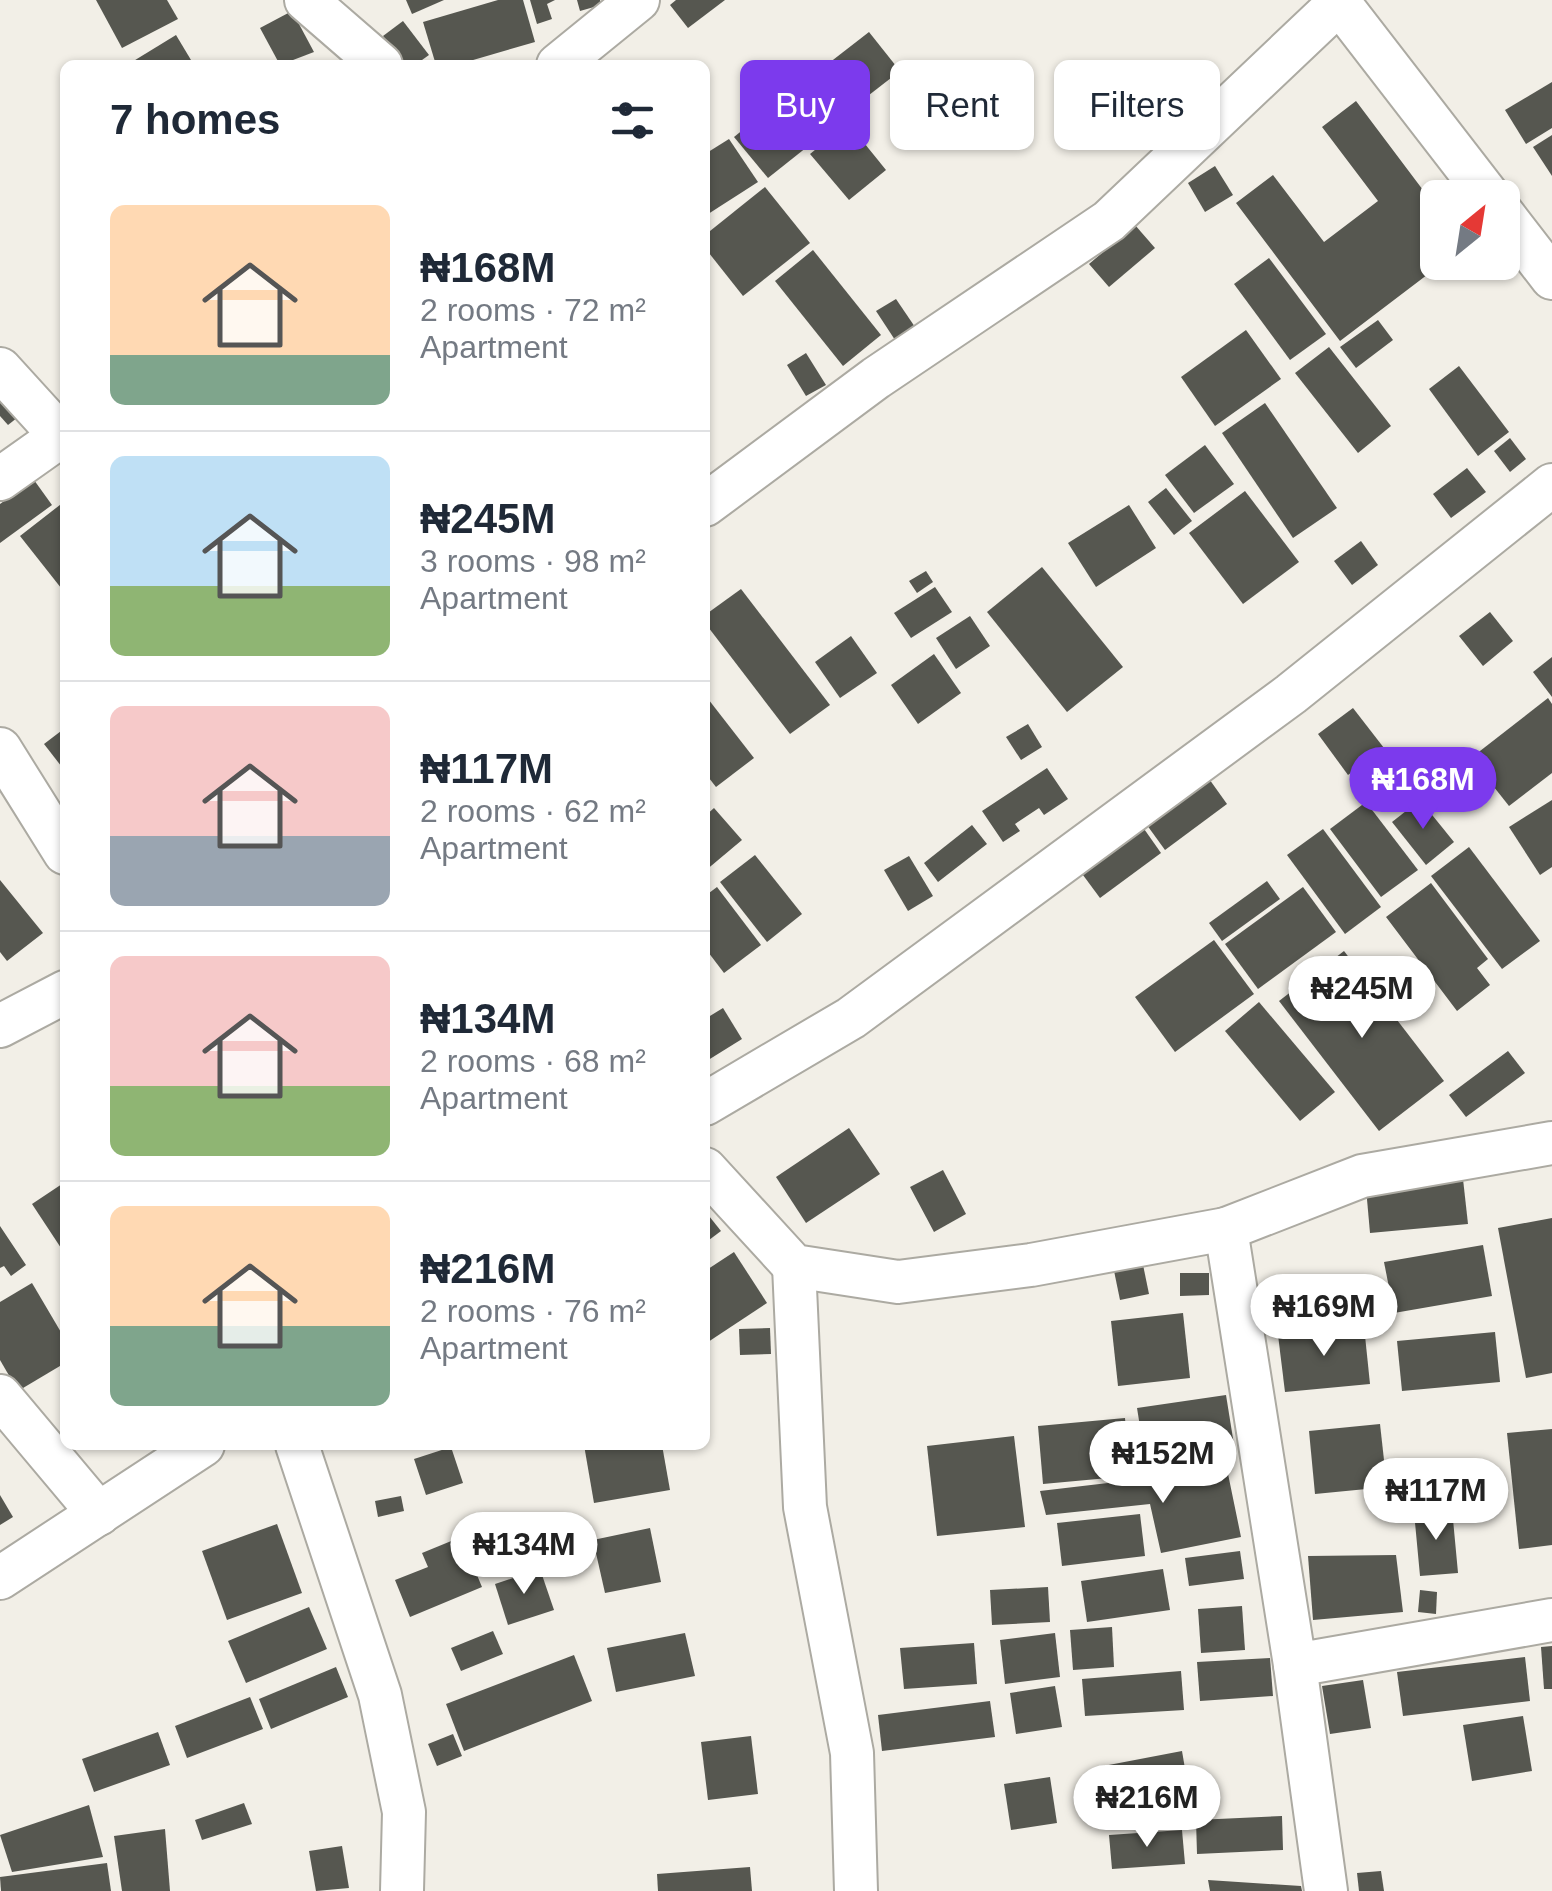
<!DOCTYPE html>
<meta charset="utf-8">
<style>
:root{--surface:#fff;--page:#f2f2f3;--text:#1f2937;--muted:#747a83;--line:#e0e1e3;--accent:#7c3aed}
body{margin:0;font-family:Helvetica,sans-serif;background:var(--page);color:var(--text);height:100vh;display:flex;flex-direction:column;font-size:38px;white-space:nowrap}
*{box-sizing:border-box;margin:0}
p{font-size:32px;color:var(--muted)}
.icon{flex:none;width:55px;height:55px;fill:none;stroke:currentColor;stroke-width:2;stroke-linecap:round;stroke-linejoin:round}
.map{position:relative;flex:1;overflow:hidden}
.side{position:absolute;left:60px;top:60px;width:650px;height:1390px;display:flex;flex-direction:column;background:var(--surface);border-radius:15px;box-shadow:0 2px 8px #0004}
.side>*{flex:none}
.guide{position:absolute;left:740px;top:60px;width:660px;height:90px;display:flex;gap:20px}
.needle{width:65px;rotate:30deg}
.buttons{position:absolute;left:1420px;top:180px;display:grid;gap:20px}
.buttons a{display:grid;place-items:center;width:100px;height:100px;border-radius:15px;background:var(--surface);box-shadow:0 2px 8px #0004;font-size:50px}
.price{position:absolute;translate:-50% -85px;padding:0 22px;border-radius:35px;background:#fff;color:#222;font-size:32px;line-height:65px;filter:drop-shadow(0 2px 5px #0008)}
.price::after{content:'';position:absolute;left:50%;top:60px;width:30px;height:22px;margin-left:-15px;background:inherit;clip-path:polygon(0 0,100% 0,50% 100%)}
.price.active{background:var(--accent);color:#fff}
ul{padding:0;list-style:none}
li{display:flex;align-items:center;gap:30px;height:250px;padding:0 50px}
li+li{border-top:2px solid var(--line)}
li span{display:grid;place-items:center;flex:none;width:280px;height:200px;border-radius:15px;color:#555}
li>.icon{margin-inline-start:auto}
span .icon{width:120px;height:120px;fill:#fffc;stroke-width:1}
li b{font-size:42px}
h2{display:flex;justify-content:space-between;align-items:center;height:120px;padding:0 50px;font-size:42px}
.tag{padding:0 35px;border-radius:15px;background:var(--surface);box-shadow:0 2px 8px #0004;font-size:35px;line-height:90px}
.tag.active{background:var(--accent);color:#fff}
.map>svg:first-child{display:block}
.building{fill:#565750}
.lines{fill:none;stroke-linecap:round;stroke-linejoin:round}
.street-casing{stroke:#acaaa2;stroke-width:46}
.street{stroke:#fff;stroke-width:42}
</style>
<div class="map">
<svg width="1552" height="1891" viewBox="0 0 1552 1891">
<rect width="100%" height="100%" fill="#f2efe7"/>
<g class="building">
<polygon points="96,0 167,0 178,19 122,48"/>
<polygon points="406,0 444,0 412,14"/>
<polygon points="498,0 523,0 535,42 456,65 436,65 423,22"/>
<polygon points="530,0 555,0 547,4 552,19 537,24"/>
<polygon points="577,0 600,0 601,5 580,11"/>
<polygon points="676,0 725,0 688,28 670,5"/>
<polygon points="292,11 314,52 280,65 260,28"/>
<polygon points="403,21 429,55 415,65 405,65 383,36"/>
<polygon points="869,32 900,71 851,109 820,70"/>
<polygon points="176,35 194,65 127,65"/>
<polygon points="807,78 841,120 768,178 734,137"/>
<polygon points="1552,82 1552,128 1526,144 1505,110"/>
<polygon points="1356,101 1438,210 1438,262 1444,262 1340,341 1236,203 1273,175 1324,242 1378,201 1322,127"/>
<polygon points="848,123 886,170 849,200 810,154"/>
<polygon points="1552,135 1552,176 1533,147"/>
<polygon points="729,139 758,182 705,216 705,154"/>
<polygon points="1215,166 1233,195 1205,212 1188,183"/>
<polygon points="765,187 810,243 743,296 705,248 705,235"/>
<polygon points="1135,225 1155,248 1109,287 1089,264"/>
<polygon points="813,250 881,335 843,366 775,281"/>
<polygon points="1269,258 1326,334 1290,360 1234,284"/>
<polygon points="896,299 915,327 895,340 876,311"/>
<polygon points="1378,320 1393,340 1356,368 1340,347"/>
<polygon points="1246,330 1281,379 1215,426 1181,377"/>
<polygon points="1329,347 1391,426 1358,453 1295,373"/>
<polygon points="806,353 826,385 806,396 787,365"/>
<polygon points="1459,366 1509,432 1478,456 1429,389"/>
<polygon points="0,389 27,410 8,425 0,416"/>
<polygon points="1265,403 1337,508 1293,538 1222,433"/>
<polygon points="1510,438 1526,459 1510,472 1494,451"/>
<polygon points="1205,445 1234,484 1194,513 1165,475"/>
<polygon points="1467,468 1486,492 1451,518 1433,494"/>
<polygon points="34,480 52,505 0,543 0,504"/>
<polygon points="1166,488 1192,521 1174,535 1148,502"/>
<polygon points="1245,491 1299,562 1243,604 1189,533"/>
<polygon points="65,501 65,593 20,536"/>
<polygon points="1129,505 1156,548 1096,587 1068,543"/>
<polygon points="1361,541 1378,565 1352,585 1334,561"/>
<polygon points="1042,567 1123,667 1067,712 987,612"/>
<polygon points="926,571 933,582 917,593 909,581"/>
<polygon points="935,587 952,612 911,638 894,613"/>
<polygon points="741,589 830,705 790,734 705,623 705,615"/>
<polygon points="1490,612 1513,641 1483,666 1459,636"/>
<polygon points="970,616 990,646 956,669 936,638"/>
<polygon points="851,636 877,673 840,698 815,662"/>
<polygon points="934,654 961,693 918,724 891,685"/>
<polygon points="1552,657 1552,697 1533,672"/>
<polygon points="705,695 754,758 716,787 705,773"/>
<polygon points="1548,698 1552,704 1552,773 1509,806 1471,758"/>
<polygon points="1353,708 1384,748 1348,775 1318,734"/>
<polygon points="1028,724 1042,747 1021,760 1006,737"/>
<polygon points="65,728 65,771 44,744"/>
<polygon points="1047,768 1068,799 1044,815 1039,808 1015,824 1020,831 1003,842 982,811"/>
<polygon points="1207,776 1227,804 1165,850 1144,821"/>
<polygon points="1420,800 1454,842 1426,865 1392,822"/>
<polygon points="1552,800 1552,867 1540,875 1509,827"/>
<polygon points="1366,802 1418,870 1381,897 1330,829"/>
<polygon points="714,808 742,840 705,871 705,816"/>
<polygon points="972,825 987,844 938,882 924,863"/>
<polygon points="1142,826 1161,853 1100,898 1080,871"/>
<polygon points="1323,829 1381,907 1345,934 1287,855"/>
<polygon points="1469,847 1540,941 1502,969 1431,876"/>
<polygon points="755,855 802,914 767,942 720,882"/>
<polygon points="909,856 933,896 908,911 884,870"/>
<polygon points="0,880 43,933 7,961 0,952"/>
<polygon points="1267,881 1280,899 1222,941 1209,923"/>
<polygon points="1431,883 1488,959 1477,968 1490,985 1457,1011 1386,917"/>
<polygon points="717,887 761,945 724,973 705,948 705,896"/>
<polygon points="1303,887 1336,932 1258,989 1225,944"/>
<polygon points="1214,940 1254,994 1175,1052 1135,997"/>
<polygon points="1344,951 1444,1081 1379,1131 1279,1001"/>
<polygon points="1259,1002 1335,1092 1300,1121 1225,1031"/>
<polygon points="723,1008 742,1039 705,1062 705,1019"/>
<polygon points="1508,1051 1525,1073 1466,1117 1449,1095"/>
<polygon points="849,1128 880,1174 806,1223 776,1177"/>
<polygon points="943,1170 966,1214 934,1232 910,1187"/>
<polygon points="1463,1179 1468,1224 1370,1233 1366,1188"/>
<polygon points="65,1182 65,1245 61,1248 32,1204"/>
<polygon points="705,1211 721,1231 705,1243"/>
<polygon points="1552,1218 1552,1373 1526,1378 1498,1228"/>
<polygon points="0,1226 26,1265 11,1276 4,1266 0,1268"/>
<polygon points="1483,1245 1492,1296 1394,1313 1384,1262"/>
<polygon points="734,1252 767,1303 705,1344 705,1271"/>
<polygon points="1141,1255 1149,1294 1120,1300 1112,1261"/>
<polygon points="1180,1273 1209,1273 1209,1295 1180,1296"/>
<polygon points="32,1283 65,1339 65,1363 18,1391 0,1360 0,1302"/>
<polygon points="1183,1313 1190,1378 1118,1386 1111,1321"/>
<polygon points="1364,1326 1370,1384 1285,1392 1278,1335"/>
<polygon points="770,1328 771,1354 740,1355 739,1329"/>
<polygon points="1495,1332 1500,1382 1402,1391 1397,1341"/>
<polygon points="1226,1395 1235,1451 1146,1464 1137,1408"/>
<polygon points="1125,1418 1130,1476 1043,1484 1038,1426"/>
<polygon points="1380,1424 1387,1487 1315,1494 1309,1431"/>
<polygon points="1552,1429 1552,1545 1519,1549 1507,1433"/>
<polygon points="1014,1436 1025,1527 937,1536 927,1446"/>
<polygon points="584,1445 662,1445 670,1490 594,1503"/>
<polygon points="451,1447 463,1483 426,1495 414,1459"/>
<polygon points="1227,1469 1241,1537 1161,1553 1150,1504 1046,1515 1040,1491"/>
<polygon points="0,1495 13,1517 0,1525"/>
<polygon points="401,1496 404,1511 378,1517 375,1501"/>
<polygon points="1452,1509 1458,1573 1420,1576 1414,1512"/>
<polygon points="1140,1514 1145,1556 1062,1566 1057,1523"/>
<polygon points="277,1524 302,1593 227,1620 202,1551"/>
<polygon points="650,1528 661,1582 605,1593 593,1540"/>
<polygon points="461,1537 482,1587 410,1617 395,1580 428,1567 422,1553"/>
<polygon points="1240,1551 1244,1579 1189,1586 1185,1558"/>
<polygon points="1396,1555 1403,1612 1313,1620 1308,1556"/>
<polygon points="540,1569 554,1610 508,1625 495,1584"/>
<polygon points="1163,1569 1170,1610 1087,1622 1081,1581"/>
<polygon points="1048,1587 1050,1622 992,1625 990,1590"/>
<polygon points="1420,1590 1437,1592 1436,1614 1418,1612"/>
<polygon points="1242,1606 1245,1650 1201,1653 1198,1609"/>
<polygon points="309,1607 327,1649 246,1683 228,1641"/>
<polygon points="1112,1627 1114,1667 1073,1670 1070,1630"/>
<polygon points="493,1631 503,1654 461,1671 451,1648"/>
<polygon points="685,1633 695,1676 616,1692 607,1648"/>
<polygon points="1055,1633 1060,1677 1005,1684 1000,1640"/>
<polygon points="974,1643 977,1684 904,1689 900,1648"/>
<polygon points="1552,1646 1552,1689 1544,1689 1541,1647"/>
<polygon points="574,1655 592,1701 464,1751 446,1704"/>
<polygon points="1525,1657 1530,1701 1403,1716 1397,1672"/>
<polygon points="1270,1658 1273,1696 1200,1701 1197,1662"/>
<polygon points="336,1667 348,1697 271,1729 259,1699"/>
<polygon points="1181,1671 1184,1710 1085,1716 1082,1679"/>
<polygon points="1363,1680 1371,1728 1330,1734 1322,1686"/>
<polygon points="1055,1686 1062,1727 1016,1734 1010,1693"/>
<polygon points="250,1697 263,1729 187,1758 175,1726"/>
<polygon points="990,1701 995,1737 882,1751 878,1715"/>
<polygon points="1523,1716 1532,1771 1472,1781 1463,1725"/>
<polygon points="158,1732 170,1765 94,1792 82,1759"/>
<polygon points="453,1734 462,1756 437,1766 428,1744"/>
<polygon points="751,1736 758,1794 708,1800 701,1742"/>
<polygon points="1182,1751 1190,1798 1102,1815 1093,1768"/>
<polygon points="1050,1777 1057,1823 1011,1830 1004,1784"/>
<polygon points="244,1803 252,1824 202,1840 195,1820"/>
<polygon points="89,1805 103,1857 12,1872 0,1835"/>
<polygon points="1282,1816 1283,1850 1197,1854 1196,1820"/>
<polygon points="165,1829 170,1891 122,1891 114,1836"/>
<polygon points="1182,1830 1185,1864 1112,1869 1109,1835"/>
<polygon points="342,1846 349,1888 316,1891 309,1851"/>
<polygon points="107,1863 111,1891 1,1891 0,1877"/>
<polygon points="750,1867 752,1891 658,1891 657,1874"/>
<polygon points="1381,1871 1384,1891 1359,1891 1357,1873"/>
<polygon points="1208,1880 1301,1886 1302,1891 1210,1891"/>
</g>
<g class="lines">
<defs>
<g id="street">
<polyline points="306,0 381,65"/>
<polyline points="1337,0 1490,198"/>
<polyline points="558,65 638,0"/>
<polyline points="1502,213 1552,278"/>
<polyline points="0,369 61,436"/>
<polyline points="0,479 65,433"/>
<polyline points="705,505 876,378 1109,221 1342,0"/>
<polyline points="0,749 65,853"/>
<polyline points="0,1026 65,992"/>
<polyline points="705,1104 851,1018 1291,694 1552,485"/>
<polyline points="1552,1143 1362,1176 1226,1229 1295,1665 1552,1620"/>
<polyline points="705,1169 794,1266 898,1282 1031,1265 1226,1229"/>
<polyline points="794,1266 805,1507 852,1753 856,1891"/>
<polyline points="0,1396 99,1514"/>
<polyline points="297,1445 380,1695 404,1812 402,1891"/>
<polyline points="0,1578 203,1445"/>
<polyline points="1295,1665 1326,1891"/>
</g>
</defs>
<use href="#street" class="street-casing"/>
<use href="#street" class="street"/>
</g>
</svg>
<div class="buttons">
<a><svg class="needle" viewBox="-14 -14 28 28"><path d="M0-13l5 13h-10z" fill="#e53935"/><path d="M0 13l5-13h-10z" fill="#747a83"/></svg></a>
</div>
<b class="price active" style="left:1423px;top:832px">₦168M</b>
<b class="price" style="left:1362px;top:1041px">₦245M</b>
<b class="price" style="left:1324px;top:1359px">₦169M</b>
<b class="price" style="left:1163px;top:1506px">₦152M</b>
<b class="price" style="left:1436px;top:1543px">₦117M</b>
<b class="price" style="left:524px;top:1597px">₦134M</b>
<b class="price" style="left:1147px;top:1850px">₦216M</b>
<div class="guide">
<a class="tag active">Buy</a>
<a class="tag">Rent</a>
<a class="tag">Filters</a>
</div>
<section class="side">
<h2>7 homes<svg class="icon" aria-label="filters" viewBox="0 0 24 24"><path d="M4 7h16M4 17h16"/><circle cx="9" cy="7" r="2"/><circle cx="15" cy="17" r="2"/></svg></h2>
<ul>
<li><span style="background:linear-gradient(#ffd9b3 75%,#7fa58c 0)"><svg class="icon" aria-label="home" viewBox="0 0 24 24"><path d="M3 11l9-7 9 7M6 9v11h12V9"/></svg></span><div><b>₦168M</b><p>2 rooms · 72 m²</p><p>Apartment</p></div></li>
<li><span style="background:linear-gradient(#bfe0f5 65%,#8fb573 0)"><svg class="icon" aria-label="home" viewBox="0 0 24 24"><path d="M3 11l9-7 9 7M6 9v11h12V9"/></svg></span><div><b>₦245M</b><p>3 rooms · 98 m²</p><p>Apartment</p></div></li>
<li><span style="background:linear-gradient(#f6c9c9 65%,#9aa5b1 0)"><svg class="icon" aria-label="home" viewBox="0 0 24 24"><path d="M3 11l9-7 9 7M6 9v11h12V9"/></svg></span><div><b>₦117M</b><p>2 rooms · 62 m²</p><p>Apartment</p></div></li>
<li><span style="background:linear-gradient(#f6c9c9 65%,#8fb573 0)"><svg class="icon" aria-label="home" viewBox="0 0 24 24"><path d="M3 11l9-7 9 7M6 9v11h12V9"/></svg></span><div><b>₦134M</b><p>2 rooms · 68 m²</p><p>Apartment</p></div></li>
<li><span style="background:linear-gradient(#ffd9b3 60%,#7fa58c 0)"><svg class="icon" aria-label="home" viewBox="0 0 24 24"><path d="M3 11l9-7 9 7M6 9v11h12V9"/></svg></span><div><b>₦216M</b><p>2 rooms · 76 m²</p><p>Apartment</p></div></li>
</ul>
</section>
</div>
